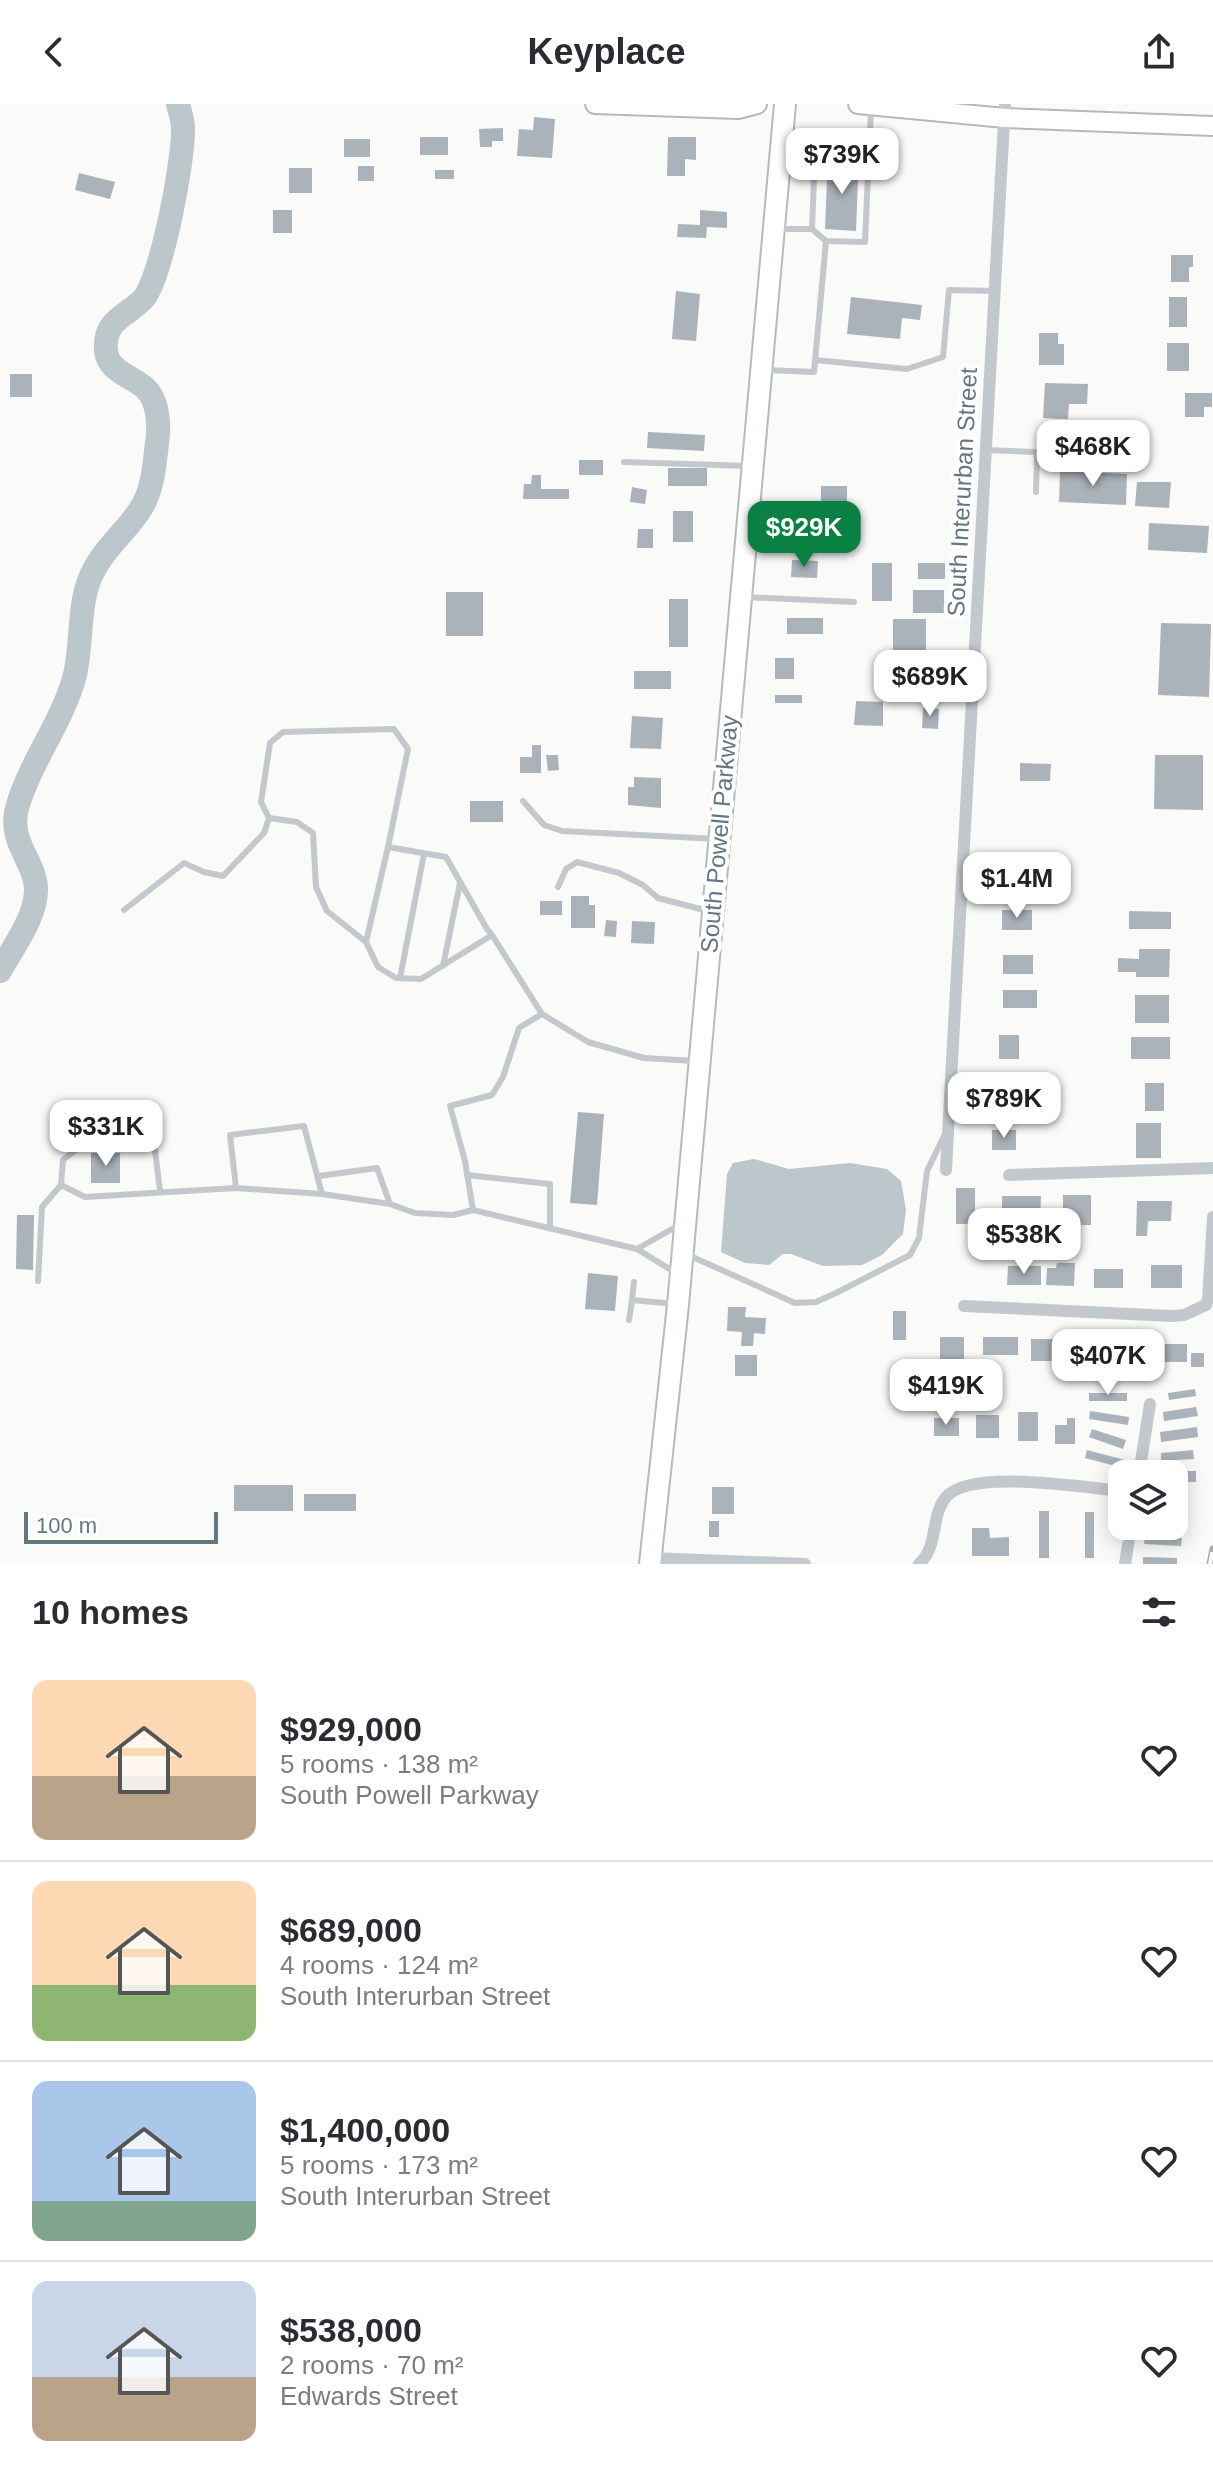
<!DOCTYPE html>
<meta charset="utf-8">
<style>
:root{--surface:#fff;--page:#f2f2f3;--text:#2b2b33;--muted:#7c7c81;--line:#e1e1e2;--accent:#0b8043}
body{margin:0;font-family:Arial,sans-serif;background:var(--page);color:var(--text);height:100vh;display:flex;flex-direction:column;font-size:30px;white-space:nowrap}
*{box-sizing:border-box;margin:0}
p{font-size:26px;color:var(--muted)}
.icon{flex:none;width:44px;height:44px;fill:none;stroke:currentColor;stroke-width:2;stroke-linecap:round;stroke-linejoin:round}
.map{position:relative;height:1460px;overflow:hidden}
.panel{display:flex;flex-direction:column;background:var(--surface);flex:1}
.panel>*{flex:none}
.tools{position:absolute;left:1108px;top:1356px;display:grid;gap:16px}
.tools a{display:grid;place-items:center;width:80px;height:80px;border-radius:16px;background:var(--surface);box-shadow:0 4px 20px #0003;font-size:40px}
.scale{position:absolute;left:24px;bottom:20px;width:194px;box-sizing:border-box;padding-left:8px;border:4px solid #657683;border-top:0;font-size:22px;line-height:28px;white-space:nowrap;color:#657683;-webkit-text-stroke:6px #fff;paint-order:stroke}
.price{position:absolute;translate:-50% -68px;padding:0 18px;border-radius:16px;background:#fff;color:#222;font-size:26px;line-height:52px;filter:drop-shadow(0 2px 4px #0008)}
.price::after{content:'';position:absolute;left:50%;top:48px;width:24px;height:18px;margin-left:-12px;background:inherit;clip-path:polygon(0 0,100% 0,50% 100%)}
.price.selected{background:var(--accent);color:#fff}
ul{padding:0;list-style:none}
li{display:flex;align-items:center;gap:24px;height:200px;padding:0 32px}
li+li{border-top:2px solid var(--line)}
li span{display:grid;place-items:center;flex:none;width:224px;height:160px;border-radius:16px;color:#555}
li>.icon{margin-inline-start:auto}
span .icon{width:96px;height:96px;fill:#fffc;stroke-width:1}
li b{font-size:34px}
h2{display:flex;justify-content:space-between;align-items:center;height:96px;padding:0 32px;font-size:34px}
header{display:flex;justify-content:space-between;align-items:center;height:104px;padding:0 32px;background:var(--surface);font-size:36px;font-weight:700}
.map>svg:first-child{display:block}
.water{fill:#bbc7cb}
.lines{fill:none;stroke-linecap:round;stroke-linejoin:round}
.river{stroke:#bbc7cb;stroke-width:24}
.building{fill:#aab3b9}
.secondary-casing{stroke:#b3babf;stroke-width:22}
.primary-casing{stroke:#b5babe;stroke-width:24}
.lane{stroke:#c3c8cc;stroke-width:6}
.street{stroke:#c3c8cc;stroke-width:12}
.secondary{stroke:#fff;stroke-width:18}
.primary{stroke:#fff;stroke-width:20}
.rail-casing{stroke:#a2aab0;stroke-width:7}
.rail{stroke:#fff;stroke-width:4;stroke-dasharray:12;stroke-linecap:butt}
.labels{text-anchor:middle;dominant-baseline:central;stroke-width:8;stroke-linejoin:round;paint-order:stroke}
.street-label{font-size:24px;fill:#657683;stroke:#fff}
</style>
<header><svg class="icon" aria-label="back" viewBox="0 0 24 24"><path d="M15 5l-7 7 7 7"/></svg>Keyplace<svg class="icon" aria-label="share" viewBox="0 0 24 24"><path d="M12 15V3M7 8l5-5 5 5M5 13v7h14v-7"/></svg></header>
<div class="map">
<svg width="1213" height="1460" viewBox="0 0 1213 1460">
<rect width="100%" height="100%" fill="#fafaf8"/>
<polygon class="water" points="754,1055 789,1065 850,1059 887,1065 901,1077 906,1106 903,1130 882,1151 862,1161 823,1162 791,1150 783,1150 769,1161 745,1159 721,1148 727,1070 733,1059"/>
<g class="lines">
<path class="river" d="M0,867C13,843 37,812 36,784C35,757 8,738 17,704C30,658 63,617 75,571C83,537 77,494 95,464C107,441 130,424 143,401C154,382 155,353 158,331C159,316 157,296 146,285C130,269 99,268 107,232C111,214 132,208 144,194C162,171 184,55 183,24C183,16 180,8 178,0"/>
</g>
<g class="building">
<polygon points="534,13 555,15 552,54 517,52 519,25 533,26"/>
<polygon points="503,24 503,37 492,37 492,43 480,43 479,25"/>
<rect x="420" y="33" width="28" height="18"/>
<polygon points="668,33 696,33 696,56 685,55 685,72 667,72"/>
<rect x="344" y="35" width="26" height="18"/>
<polygon points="828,50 837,51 837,71 849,71 850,51 859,51 856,127 825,125"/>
<rect x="358" y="62" width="16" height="15"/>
<rect x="289" y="64" width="23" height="25"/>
<rect x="435" y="66" width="19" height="9"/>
<polygon points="79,69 115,78 110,95 75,86"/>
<rect x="273" y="106" width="19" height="23"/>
<polygon points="700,106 727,108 727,124 707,123 706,134 677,133 678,120 700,121"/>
<polygon points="1171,151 1193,151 1193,163 1189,163 1189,178 1171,178"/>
<polygon points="676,187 700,190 696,237 672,235"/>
<polygon points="851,193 922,201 920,216 902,214 900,235 847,230"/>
<rect x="1169" y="193" width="18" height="30"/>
<polygon points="1039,229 1058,229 1058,240 1064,240 1064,261 1039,261"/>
<rect x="1167" y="239" width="22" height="28"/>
<rect x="10" y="270" width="22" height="23"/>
<polygon points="1045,279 1088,280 1087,300 1069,300 1068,315 1043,314"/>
<polygon points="1185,289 1212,289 1212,303 1204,303 1204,313 1185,313"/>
<polygon points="648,328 705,331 704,347 647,344"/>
<rect x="579" y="356" width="24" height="15"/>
<rect x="668" y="364" width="39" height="18"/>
<polygon points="1060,367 1127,370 1126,401 1059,398"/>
<polygon points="532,371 541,371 541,385 569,385 569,395 523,395 524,380 531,380"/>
<polygon points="1137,378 1171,378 1169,404 1135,402"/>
<rect x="821" y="382" width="26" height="17"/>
<polygon points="632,383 647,386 645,400 630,398"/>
<rect x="673" y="407" width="20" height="31"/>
<polygon points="1149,419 1209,422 1207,449 1148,446"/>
<polygon points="638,425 653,425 653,444 637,444"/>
<polygon points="792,456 818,457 817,474 791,473"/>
<rect x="872" y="459" width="20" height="38"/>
<rect x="918" y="459" width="27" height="16"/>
<rect x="913" y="486" width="31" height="23"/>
<rect x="446" y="488" width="37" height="44"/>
<rect x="669" y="495" width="19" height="48"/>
<rect x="787" y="514" width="36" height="16"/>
<rect x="893" y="515" width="33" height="31"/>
<polygon points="1161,519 1211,520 1209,593 1158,591"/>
<polygon points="892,553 925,555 924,585 891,584"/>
<rect x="775" y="554" width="19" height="21"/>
<rect x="634" y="567" width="37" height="18"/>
<rect x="775" y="591" width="27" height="8"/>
<polygon points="856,597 883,598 883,622 854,621"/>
<polygon points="923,604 939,605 938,625 922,624"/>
<polygon points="632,612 663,614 661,645 630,644"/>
<polygon points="532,641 541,641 541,669 520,669 520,653 532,653"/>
<polygon points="546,651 558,651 559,666 548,667"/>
<polygon points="1155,651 1203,651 1203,706 1154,705"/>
<polygon points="1020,659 1051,660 1050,677 1020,677"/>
<polygon points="634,673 661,674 661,704 628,701 628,683 634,683"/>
<rect x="470" y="697" width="33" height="21"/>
<polygon points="1009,749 1043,750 1042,773 1029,772 1028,781 1002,781 1002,761 1009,761"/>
<polygon points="571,792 589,792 589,801 595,801 595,824 571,824"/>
<rect x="540" y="797" width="22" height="14"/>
<rect x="1002" y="806" width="30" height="20"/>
<polygon points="1129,807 1171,808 1171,825 1129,825"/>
<polygon points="606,816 617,817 616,833 604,832"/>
<polygon points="632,817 655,818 654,840 631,839"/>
<polygon points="1139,845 1170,845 1169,873 1136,873 1136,868 1118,868 1118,854 1139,855"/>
<rect x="1003" y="851" width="30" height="19"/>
<rect x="1003" y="886" width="34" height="18"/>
<rect x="1135" y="891" width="34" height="28"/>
<rect x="999" y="931" width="20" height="24"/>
<rect x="1131" y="933" width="39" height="22"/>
<rect x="1145" y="979" width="19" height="28"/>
<rect x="997" y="982" width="32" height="20"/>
<polygon points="578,1008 604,1010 597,1101 570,1099"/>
<rect x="1136" y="1019" width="25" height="35"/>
<rect x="992" y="1026" width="24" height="20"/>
<rect x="91" y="1049" width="29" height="30"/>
<rect x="956" y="1084" width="19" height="36"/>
<rect x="1063" y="1091" width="28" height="30"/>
<polygon points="1002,1092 1041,1092 1040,1118 1002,1118"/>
<polygon points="1137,1097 1172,1097 1171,1117 1148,1117 1147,1132 1136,1132"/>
<polygon points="17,1111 34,1111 33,1166 16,1165"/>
<polygon points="1057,1159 1075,1159 1074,1182 1046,1181 1047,1164 1056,1164"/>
<rect x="1151" y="1161" width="31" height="23"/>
<polygon points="1008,1162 1041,1162 1041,1181 1007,1181"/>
<rect x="1094" y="1165" width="29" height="19"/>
<polygon points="588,1169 618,1172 615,1207 585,1205"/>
<polygon points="728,1203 746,1203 745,1213 766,1214 765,1230 754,1229 753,1242 741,1242 742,1228 727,1227"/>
<rect x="893" y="1207" width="13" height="29"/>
<rect x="940" y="1233" width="24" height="22"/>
<rect x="983" y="1233" width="35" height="18"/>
<rect x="1031" y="1235" width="34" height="22"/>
<rect x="1091" y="1236" width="28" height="19"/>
<rect x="1159" y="1240" width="28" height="18"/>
<rect x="1191" y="1249" width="13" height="14"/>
<rect x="735" y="1251" width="22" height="21"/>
<polygon points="1195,1285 1196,1292 1169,1296 1168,1289"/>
<rect x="1089" y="1289" width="38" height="8"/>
<polygon points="1196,1303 1198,1312 1164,1317 1163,1308"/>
<polygon points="1090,1307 1129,1313 1128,1321 1089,1315"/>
<rect x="1018" y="1308" width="20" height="29"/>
<rect x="976" y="1311" width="23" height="23"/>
<rect x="934" y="1314" width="25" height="18"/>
<polygon points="1067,1314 1075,1314 1075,1340 1055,1340 1055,1321 1067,1321"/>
<polygon points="1197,1323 1198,1333 1161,1338 1160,1328"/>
<polygon points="1092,1325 1126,1336 1123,1345 1089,1333"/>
<polygon points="1087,1346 1125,1356 1123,1364 1085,1354"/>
<polygon points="1193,1346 1194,1355 1161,1357 1161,1349"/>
<polygon points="1156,1367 1196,1367 1196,1378 1174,1378 1174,1370 1156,1370"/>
<rect x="234" y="1381" width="59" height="26"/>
<rect x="712" y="1383" width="22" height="27"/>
<rect x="304" y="1390" width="52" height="17"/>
<rect x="1039" y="1407" width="10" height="47"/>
<rect x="1085" y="1408" width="9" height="46"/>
<rect x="709" y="1417" width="10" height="16"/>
<polygon points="972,1424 989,1424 990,1434 1009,1433 1009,1452 972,1452"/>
<polygon points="1145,1432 1182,1434 1181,1442 1144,1440"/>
<polygon points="1143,1453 1177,1454 1177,1460 1143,1460"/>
</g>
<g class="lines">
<defs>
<g id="secondary">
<polyline points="595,0 738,5 757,0"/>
<polyline points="858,0 1005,14 1213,22"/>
</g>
<polyline id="primary" points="650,1460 678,1201 785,0"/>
</defs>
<use href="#secondary" class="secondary-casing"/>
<use href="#primary" class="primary-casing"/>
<g class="lane">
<polyline points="777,125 812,125 826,137 865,138 871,5"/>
<polyline points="812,125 815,48 829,34 870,36"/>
<polyline points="815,256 907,265 943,253 949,186 995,187"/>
<polyline points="766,266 814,268 826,137"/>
<polyline points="986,346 1082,350"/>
<polyline points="624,358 749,362"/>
<polyline points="1036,388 1037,348"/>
<polyline points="744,493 854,498"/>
<polyline points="523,697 544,721 562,727 717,735"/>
<polyline points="558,783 566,765 577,758 619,769 643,781 658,794 708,807"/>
<polyline points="124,806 184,759 204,768 223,772 264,729 269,714"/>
<polyline points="492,831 421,875 396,874 378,863 366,838 327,807 316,783 313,729 297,718 269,714 261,698 270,639 283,628 394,625 408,645 388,743 446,753 487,825 492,831 542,910 588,938 644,954 695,957"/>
<polyline points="366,838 388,743"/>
<polyline points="443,862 460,779"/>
<polyline points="400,874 424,750"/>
<polyline points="467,1071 550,1080 550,1124"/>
<polyline points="319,1072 377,1064 390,1100"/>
<polyline points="236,1084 230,1031 304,1022 322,1090"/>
<polyline points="160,1087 154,1038 81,1042 63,1056 61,1081 85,1093 236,1084 322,1090 390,1100 415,1109 453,1111 473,1106 637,1145 676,1169"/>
<polyline points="473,1106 465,1057 450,1002 492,991 503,973 519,924 542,910"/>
<polyline points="637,1145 679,1121"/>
<polyline points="686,1150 795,1199 816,1198 836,1189 910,1151 919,1134 927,1067 944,1032"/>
<polyline points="38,1177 42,1103 61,1081"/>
<polyline points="634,1178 632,1196 675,1200"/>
<polyline points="629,1216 632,1196"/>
</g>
<g class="street">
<polyline points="946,1066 1005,0"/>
<polyline points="1009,1071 1213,1064"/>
<polyline points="964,1202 1171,1212 1184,1211 1206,1201 1208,1195 1213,1113"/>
<polyline points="1139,1370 1150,1300"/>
<polyline points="650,1454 805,1460"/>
<path d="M919,1460C939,1442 930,1413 946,1393C971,1364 1085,1384 1122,1387"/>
<polyline points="1125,1460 1131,1422"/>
</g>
<use href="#secondary" class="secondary"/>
<use href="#primary" class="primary"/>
<defs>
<polyline id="rail" points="1210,1460 1213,1445"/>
</defs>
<use href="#rail" class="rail-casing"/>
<use href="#rail" class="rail"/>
</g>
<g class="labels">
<g class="street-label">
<text transform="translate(962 388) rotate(-87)">South Interurban Street</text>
<text transform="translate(719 730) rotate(-85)">South Powell Parkway</text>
</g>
</g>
</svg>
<div class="tools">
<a><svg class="icon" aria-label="layers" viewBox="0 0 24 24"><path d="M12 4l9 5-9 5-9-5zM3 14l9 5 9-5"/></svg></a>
</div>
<div class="scale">100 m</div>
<b class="price" style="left:842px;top:92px">$739K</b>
<b class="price" style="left:1093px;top:384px">$468K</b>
<b class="price selected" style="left:804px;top:465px">$929K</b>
<b class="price" style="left:930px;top:614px">$689K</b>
<b class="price" style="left:1017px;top:816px">$1.4M</b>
<b class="price" style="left:1004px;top:1036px">$789K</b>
<b class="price" style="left:106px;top:1064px">$331K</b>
<b class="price" style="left:1024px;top:1172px">$538K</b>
<b class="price" style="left:1108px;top:1293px">$407K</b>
<b class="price" style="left:946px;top:1323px">$419K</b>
</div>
<section class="panel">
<h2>10 homes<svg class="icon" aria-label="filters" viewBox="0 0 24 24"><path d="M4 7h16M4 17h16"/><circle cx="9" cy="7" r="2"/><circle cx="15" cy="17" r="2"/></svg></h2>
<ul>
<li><span style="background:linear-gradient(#ffd9b3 60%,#b9a48a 0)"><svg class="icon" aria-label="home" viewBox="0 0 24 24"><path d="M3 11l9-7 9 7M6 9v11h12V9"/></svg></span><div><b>$929,000</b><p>5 rooms · 138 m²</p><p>South Powell Parkway</p></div><svg class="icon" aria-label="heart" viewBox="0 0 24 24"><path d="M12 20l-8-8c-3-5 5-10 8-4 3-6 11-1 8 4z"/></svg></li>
<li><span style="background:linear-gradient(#ffd9b3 65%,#8fb573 0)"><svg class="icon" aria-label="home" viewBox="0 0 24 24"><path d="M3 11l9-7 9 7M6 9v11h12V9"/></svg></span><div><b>$689,000</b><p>4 rooms · 124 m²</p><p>South Interurban Street</p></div><svg class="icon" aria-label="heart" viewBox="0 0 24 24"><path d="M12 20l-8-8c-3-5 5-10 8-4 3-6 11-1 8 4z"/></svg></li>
<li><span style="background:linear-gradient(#a9c7e8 75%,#7fa58c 0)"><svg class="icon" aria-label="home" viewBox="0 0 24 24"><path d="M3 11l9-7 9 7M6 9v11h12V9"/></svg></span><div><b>$1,400,000</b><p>5 rooms · 173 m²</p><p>South Interurban Street</p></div><svg class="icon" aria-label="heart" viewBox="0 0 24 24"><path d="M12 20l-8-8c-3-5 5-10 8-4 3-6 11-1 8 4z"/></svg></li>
<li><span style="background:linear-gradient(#c9d6e8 60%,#b9a48a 0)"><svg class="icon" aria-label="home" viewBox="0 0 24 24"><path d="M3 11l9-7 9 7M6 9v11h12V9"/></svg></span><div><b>$538,000</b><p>2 rooms · 70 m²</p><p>Edwards Street</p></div><svg class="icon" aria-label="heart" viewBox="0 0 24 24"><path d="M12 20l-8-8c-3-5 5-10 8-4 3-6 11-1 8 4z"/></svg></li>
</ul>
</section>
